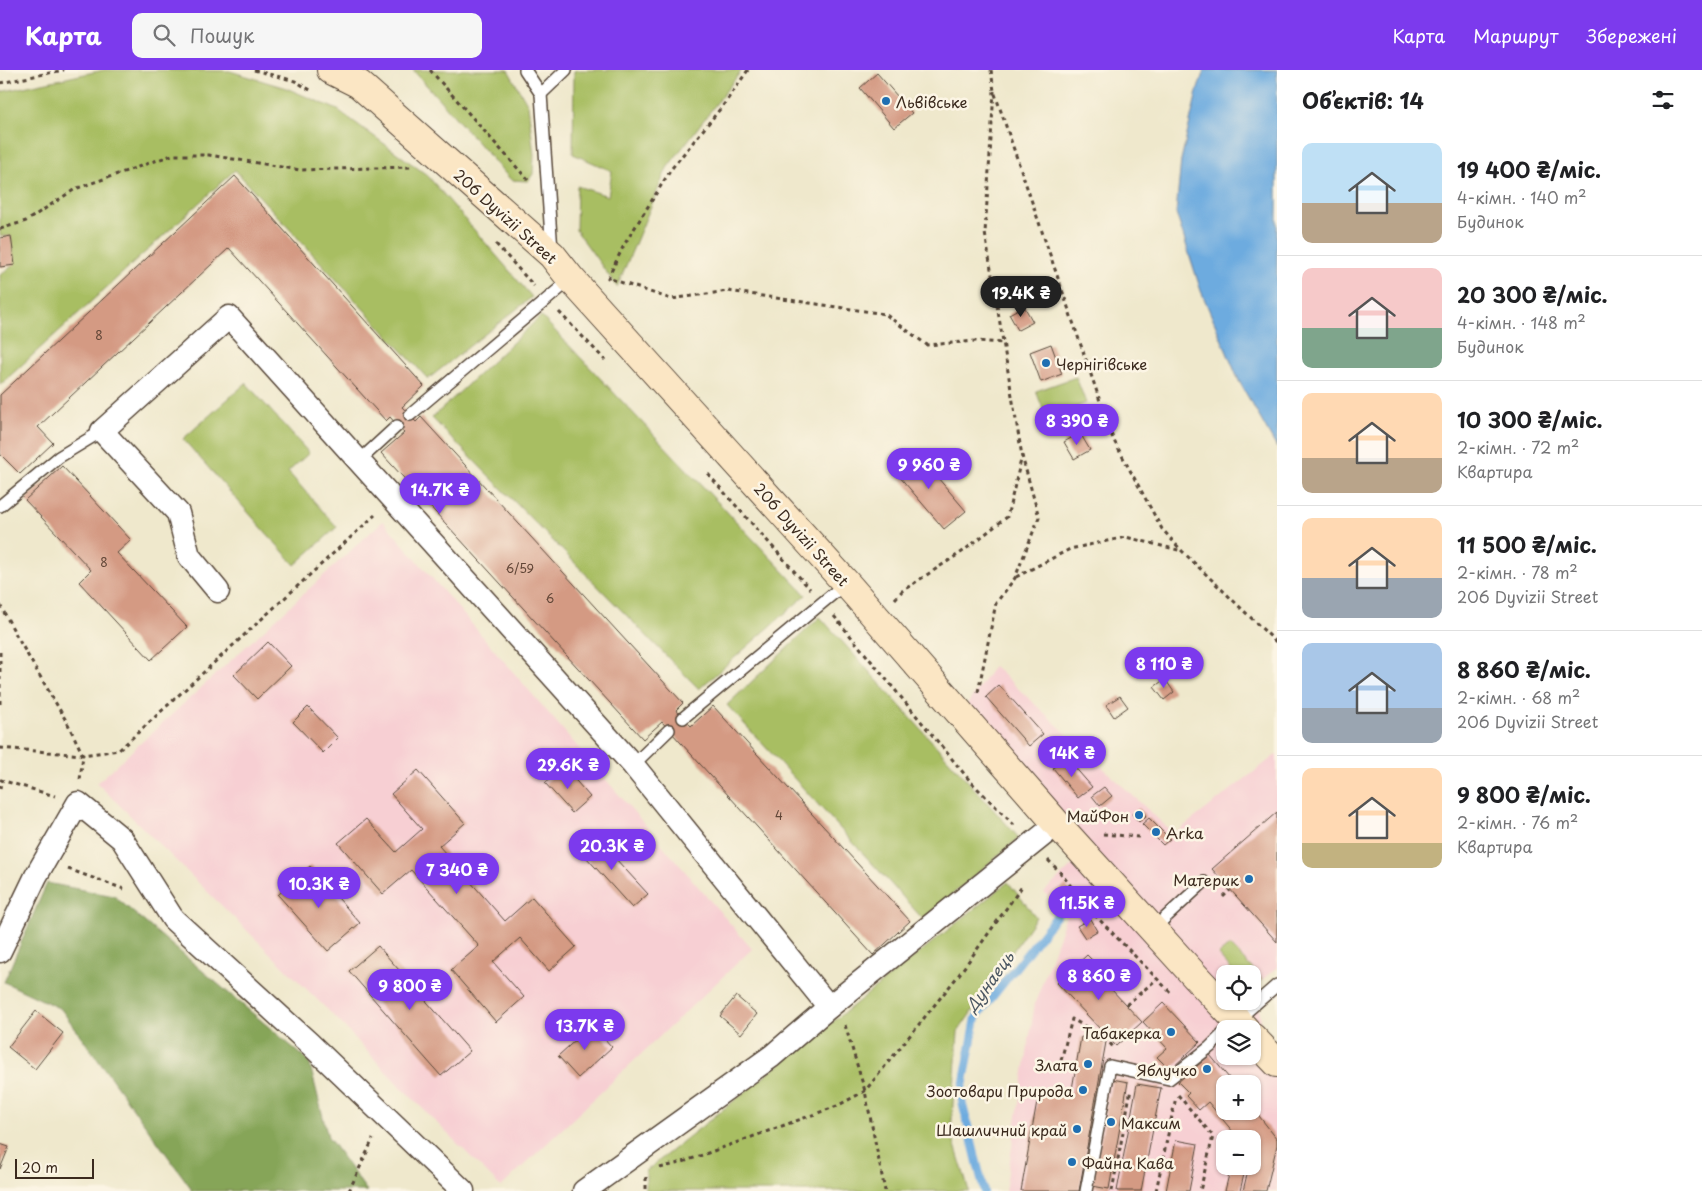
<!DOCTYPE html>
<html lang="uk">
<meta charset="utf-8">
<style>
:root{--surface:#fff;--page:#f6f6f6;--text:#202124;--muted:#757577;--line:#e0e0e0;--accent:#7c3aed}
body{margin:0;font-family:"Playpen Sans",sans-serif;background:var(--page);color:var(--text);height:100vh;display:flex;flex-direction:column;font-size:19px;white-space:nowrap}
*{box-sizing:border-box;margin:0}
p{font-size:16px;color:var(--muted)}
.icon{flex:none;width:28px;height:28px;fill:none;stroke:currentColor;stroke-width:2;stroke-linecap:round;stroke-linejoin:round}
.map{position:relative;flex:1;overflow:hidden}
.drawer{display:flex;flex-direction:column;background:var(--surface);width:425px}
.drawer>*{flex:none}
.fabs{position:absolute;left:1216px;top:895px;display:grid;gap:10px}
.fabs a{display:grid;place-items:center;width:45px;height:45px;border-radius:10px;background:var(--surface);box-shadow:0 1px 4px #0004;font-size:25px}
.scale{position:absolute;left:15px;bottom:12px;width:79px;box-sizing:border-box;padding-left:5px;border:2px solid #3b2a1e;border-top:0;font-size:14px;line-height:18px;white-space:nowrap;color:#3b2a1e;-webkit-text-stroke:4px #fcf5e5;paint-order:stroke}
.price{position:absolute;translate:-50% -42px;padding:0 11px;border-radius:18px;background:var(--accent);color:#fff;font-size:16px;line-height:32px;filter:drop-shadow(0 1px 2px #0008)}
.price::after{content:'';position:absolute;left:50%;top:30px;width:15px;height:11px;margin-left:-8px;background:inherit;clip-path:polygon(0 0,100% 0,50% 100%)}
.price.active{background:#222;color:#fff}
ul{padding:0;list-style:none}
li{display:flex;align-items:center;gap:15px;height:125px;padding:0 25px}
li+li{border-top:1px solid var(--line)}
li span{display:grid;place-items:center;flex:none;width:140px;height:100px;border-radius:10px;color:#555}
li>.icon{margin-inline-start:auto}
span .icon{width:60px;height:60px;fill:#fffc;stroke-width:1}
li b{font-size:21px}
h2{display:flex;justify-content:space-between;align-items:center;height:60px;padding:0 25px;font-size:21px}
header{display:flex;align-items:center;gap:30px;box-sizing:border-box;height:70px;padding:0 25px;background:var(--accent);color:#fff}
header strong{font-size:24px}
nav{display:flex;gap:28px;margin-inline-start:auto;font-size:18px}
.search{width:350px;height:45px;background:var(--page);display:flex;align-items:center;gap:12px;box-sizing:border-box;padding:0 18px;border-radius:10px;color:var(--muted);font-size:19px}
main{display:flex;flex:1;min-height:0}
.map>svg:first-child{display:block}
.built{fill:#f7cfd3;fill-rule:evenodd}
.green{fill:#a8be62;stroke:#727440}
.forest{fill:#86a558;stroke:#60683b}
.water{fill:#6dabdf;stroke:#546a7e}
.lines{fill:none;stroke-linecap:round;stroke-linejoin:round}
.stream{stroke:#6dabdf;stroke-width:8}
.building{fill:#d49a83}
.lane-casing{stroke:#564638;stroke-width:14}
.street-casing{stroke:#564638;stroke-width:25}
.secondary-casing{stroke:#564638;stroke-width:30}
.path{stroke:#564638;stroke-width:3;stroke-dasharray:4 4;stroke-linecap:butt}
.lane{stroke:#fff;stroke-width:11}
.street{stroke:#fff;stroke-width:22}
.secondary{stroke:#fbe6c4;stroke-width:28}
.poi-dot{fill:#1f6fb2;stroke:#fcf5e5;stroke-width:2}
.labels{text-anchor:middle;dominant-baseline:central;stroke-width:5;stroke-linejoin:round;paint-order:stroke}
.number-label{font-size:12px;fill:#614637}
.poi-label{font-size:15px;fill:#3b2a1e;stroke:#fcf5e5;text-anchor:end}
.street-label{font-size:15px;fill:#3b2a1e;stroke:#fcf5e5}
.water-label{font-size:16px;font-style:italic;fill:#4c5762;stroke:#fcf5e5}
</style>
<header>
<strong>Карта</strong>
<div class="search"><svg class="icon" aria-label="search" viewBox="0 0 24 24"><circle cx="10" cy="10" r="6"/><path d="M15 15l6 6"/></svg>Пошук</div>
<nav><a>Карта</a><a>Маршрут</a><a>Збережені</a></nav>
</header>
<main>
<div class="map">
<svg width="1277" height="1121" viewBox="0 0 1277 1121">
<rect width="100%" height="100%" fill="#fcf5e5"/>
<filter id="ink" filterUnits="userSpaceOnUse"><feTurbulence type="fractalNoise" baseFrequency=".02" numOctaves="2"/><feDisplacementMap in="SourceGraphic" scale="10" xChannelSelector="R" yChannelSelector="G"/><feConvolveMatrix kernelMatrix="1 2 1 2 8 2 1 2 1" color-interpolation-filters="sRGB"/></filter>
<filter id="wash" filterUnits="userSpaceOnUse"><feTurbulence type="fractalNoise" baseFrequency=".0096" numOctaves="4" result="noise"/><feDisplacementMap in="SourceGraphic" scale="20" xChannelSelector="R" yChannelSelector="G"/><feGaussianBlur stdDeviation="1.12" result="paint"/><feColorMatrix in="noise" values="0 0 0 0 0 0 0 0 0 0 0 0 0 0 0 0 0 1.4 0 .05"/><feComposite in="paint" operator="in"/></filter>
<g filter="url(#wash)">
<rect width="100%" height="100%" fill="#efe8cc"/>
<g class="built">
<polygon points="383,451 752,879 501,1117 390,1006 338,950 97,713"/>
<path d="M994,596L1174,764L1277,684V897L1256,915L1265,980L1277,993V1121H1005L1035,933L1066,846L1044,822L1090,779L963,640ZM1225,904H1252V931H1225ZM1225,959H1252V986H1225ZM1225,1014H1252V1041H1225ZM1225,1069H1252V1096H1225Z"/>
</g>
<g class="green">
<polygon points="104,0 230,1 286,18 338,40 427,105 532,227 428,309 235,100 0,315 0,205 15,194 11,166 0,166 0,22"/>
<polygon points="413,0 508,0 528,35 534,85 533,104 528,111 511,110"/>
<polygon points="578,0 742,0 667,98 617,217 576,160 577,116 608,126 612,101 573,84 574,1"/>
<polygon points="541,246 806,525 699,619 432,348"/>
<polygon points="1076,307 1086,333 1047,349 1036,321"/>
<polygon points="246,313 309,383 288,402 337,457 295,495 183,369"/>
<polygon points="820,547 1019,768 923,849 727,635"/>
<polygon points="1008,812 1036,847 958,962 951,1062 969,1121 646,1121 646,1101"/>
<polygon points="1230,875 1262,909 1256,915 1253,915 1252,904 1235,904 1218,885"/>
</g>
<polygon class="forest" points="47,813 114,826 309,991 328,1067 367,1121 191,1121 191,1118 61,939 4,912"/>
<polygon class="water" points="1204,0 1277,0 1277,378 1239,311 1201,221 1176,143 1181,90 1197,22"/>
<g class="lines">
<polyline class="stream" points="984,1121 961,1027 976,948 1058,844"/>
</g>
<g id="blocks">
<g class="building">
<polygon points="877,3 912,43 894,58 860,18"/>
<polygon points="235,106 424,316 402,337 416,352 421,347 683,633 676,640 683,648 691,656 713,636 910,851 873,885 662,652 643,669 381,383 404,363 390,347 386,351 229,178 38,357 53,373 20,404 0,384 0,325"/>
<polygon points="11,166 15,195 0,197 0,168"/>
<polygon points="1024,236 1033,252 1018,260 1009,244"/>
<polygon points="1051,274 1062,304 1041,312 1030,282"/>
<polygon points="1080,363 1090,380 1074,389 1064,372"/>
<polygon points="915,381 966,441 944,459 893,399"/>
<polygon points="62,396 131,470 117,483 187,557 151,590 79,512 91,500 25,430"/>
<polygon points="268,572 291,596 257,629 234,605"/>
<polygon points="1165,609 1174,622 1164,630 1154,617"/>
<polygon points="999,615 1043,664 1029,676 986,627"/>
<polygon points="1120,626 1128,637 1114,647 1106,635"/>
<polygon points="308,637 338,668 323,683 293,652"/>
<polygon points="1066,687 1092,717 1078,728 1053,698"/>
<polygon points="564,697 590,727 572,743 545,713"/>
<polygon points="418,700 465,753 439,776 505,851 532,827 576,877 549,901 520,868 493,892 524,927 496,952 451,900 479,876 411,800 383,824 338,773 366,749 396,782 422,759 391,724"/>
<polygon points="1104,717 1112,726 1100,736 1092,726"/>
<polygon points="1139,738 1146,746 1139,752 1132,744"/>
<polygon points="1277,742 1277,872 1212,799"/>
<polygon points="1149,748 1170,769 1163,775 1142,754"/>
<polygon points="592,763 648,824 632,838 577,777"/>
<polygon points="310,796 360,853 328,881 278,825"/>
<polygon points="1066,815 1072,825 1062,832 1056,822"/>
<polygon points="1090,849 1097,861 1085,868 1077,856"/>
<polygon points="378,876 470,981 441,1006 349,901"/>
<polygon points="1087,885 1098,896 1094,901 1142,952 1116,976 1057,913"/>
<polygon points="736,926 757,944 741,964 720,946"/>
<polygon points="1163,933 1200,972 1170,1000 1157,987 1167,978 1143,952"/>
<polygon points="36,941 63,963 35,999 8,977"/>
<polygon points="592,955 612,977 578,1008 558,986"/>
<polygon points="1081,967 1106,972 1079,1121 1021,1121 1039,1020 1071,1025"/>
<polygon points="1210,985 1234,1014 1225,1014 1225,1041 1252,1041 1252,1037 1277,1069 1277,1075 1266,1121 1243,1121 1249,1096 1252,1096 1252,1069 1239,1069 1208,1032 1199,1040 1186,1026 1189,1023 1178,1012"/>
<polygon points="1112,1009 1128,1012 1109,1119 1092,1116"/>
<polygon points="1137,1014 1161,1018 1141,1121 1117,1121"/>
<polygon points="1176,1070 1198,1074 1189,1121 1166,1121"/>
<polygon points="0,1074 9,1077 0,1099"/>
<polygon points="1231,1096 1246,1096 1240,1121 1225,1121"/>
</g>
</g>
</g>
<g filter="url(#ink)">
<use href="#blocks" fill-opacity="0" stroke="#564638" stroke-width="1"/>
<g class="lines">
<defs>
<g id="lane">
<polyline points="525,0 541,24 552,181"/>
<polyline points="541,24 566,0"/>
<polyline points="410,345 571,209"/>
<polyline points="359,391 397,356"/>
<polyline points="0,436 59,387 102,361"/>
<polyline points="683,648 846,513"/>
<polyline points="633,695 669,660"/>
<polyline points="1153,859 1204,812"/>
<polyline points="1237,950 1277,915"/>
<polyline points="1086,1121 1110,996 1169,1009 1210,977 1225,962"/>
</g>
<g id="street">
<polyline points="218,521 189,486 178,443 102,361 229,247 633,695 829,937"/>
<polyline points="0,881 36,806 78,733 122,769 173,849 310,974 463,1121"/>
<polyline points="584,1121 772,986 829,937 1057,754"/>
</g>
<g id="secondary">
<polyline points="331,0 359,14 552,185 571,209 846,513 1057,754 1195,906 1245,959"/>
<polyline points="1252,967 1277,993"/>
</g>
</defs>
<use href="#lane" class="lane-casing"/>
<use href="#street" class="street-casing"/>
<use href="#secondary" class="secondary-casing"/>
<g class="path">
<polyline points="254,0 295,11 312,21"/>
<polyline points="430,0 528,110"/>
<polyline points="748,0 725,33 672,98 624,175 608,208 671,229 728,221 885,244 927,275 976,271 1003,273"/>
<polyline points="991,0 994,21 1113,369 1162,459 1182,481 1277,573"/>
<polyline points="0,13 64,0"/>
<polyline points="0,159 26,151 75,119 172,85 209,85 300,100 412,97"/>
<polyline points="496,174 534,216"/>
<polyline points="559,242 605,290"/>
<polyline points="708,404 810,519"/>
<polyline points="1016,507 1070,479 1126,467 1182,481"/>
<polyline points="895,529 902,521 962,482 1007,447 1022,386"/>
<polyline points="0,535 20,572 68,654 83,685 80,710"/>
<polyline points="834,546 971,712 1016,757"/>
<polyline points="0,582 0,637"/>
<polyline points="978,622 996,533 1015,508 1039,447 1022,386 985,163 994,21"/>
<polyline points="0,678 83,685 119,680 375,445"/>
<polyline points="0,719 1,710 55,726"/>
<polyline points="1103,764 1139,767"/>
<polyline points="1048,790 1059,801 1088,838 1171,923"/>
<polyline points="68,799 124,819"/>
<polyline points="1223,827 1230,820"/>
<polyline points="1126,935 1157,909"/>
<polyline points="845,955 865,1021 885,1121"/>
<polyline points="1059,998 1072,949 1105,968 1114,978"/>
<polyline points="1178,1025 1213,1066 1200,1121"/>
<polyline points="660,1098 683,1092 837,1036 865,1021 958,906 1023,815"/>
<polyline points="646,1107 646,1121"/>
<polyline points="349,1121 373,1069"/>
<polyline points="1112,1121 1131,1019"/>
<polyline points="1156,1121 1176,1027"/>
</g>
<use href="#lane" class="lane"/>
<use href="#street" class="street"/>
<use href="#secondary" class="secondary"/>
</g>
</g>
<g class="poi-dot">
<circle cx="886" cy="31" r="5"/>
<circle cx="1046" cy="293" r="5"/>
<circle cx="1139" cy="745" r="5"/>
<circle cx="1156" cy="762" r="5"/>
<circle cx="1249" cy="809" r="5"/>
<circle cx="1171" cy="962" r="5"/>
<circle cx="1088" cy="994" r="5"/>
<circle cx="1207" cy="999" r="5"/>
<circle cx="1083" cy="1020" r="5"/>
<circle cx="1111" cy="1052" r="5"/>
<circle cx="1077" cy="1059" r="5"/>
<circle cx="1072" cy="1092" r="5"/>
</g>
<g class="labels">
<g class="number-label">
<text x="99" y="265">8</text>
<text x="104" y="492">8</text>
<text x="520" y="498">6/59</text>
<text x="550" y="528">6</text>
<text x="779" y="745">4</text>
</g>
<g class="poi-label">
<text x="896" y="31" text-anchor="start">Львівське</text>
<text x="1056" y="293" text-anchor="start">Чернігівське</text>
<text x="1129" y="745">МайФон</text>
<text x="1166" y="762" text-anchor="start">Arka</text>
<text x="1239" y="809">Материк</text>
<text x="1161" y="962">Табакерка</text>
<text x="1078" y="994">Злата</text>
<text x="1197" y="999">Яблучко</text>
<text x="1073" y="1020">Зоотовари Природа</text>
<text x="1121" y="1052" text-anchor="start">Максим</text>
<text x="1067" y="1059">Шашличний край</text>
<text x="1082" y="1092" text-anchor="start">Файна Кава</text>
</g>
<g class="street-label">
<text transform="translate(506 146) rotate(42)">206 Dyvizii Street</text>
<text transform="translate(802 464) rotate(48)">206 Dyvizii Street</text>
</g>
<g class="water-label">
<text transform="translate(989 911) rotate(-54)">Дунаець</text>
</g>
</g>
</svg>
<div class="fabs">
<a><svg class="icon" aria-label="locate" viewBox="0 0 24 24"><circle cx="12" cy="12" r="6"/><path d="M12 2v4M12 18v4M2 12h4M18 12h4"/></svg></a>
<a><svg class="icon" aria-label="layers" viewBox="0 0 24 24"><path d="M12 4l9 5-9 5-9-5zM3 14l9 5 9-5"/></svg></a>
<a>+</a>
<a>−</a>
</div>
<div class="scale">20 m</div>
<b class="price active" style="left:1021px;top:248px">19.4K ₴</b>
<b class="price" style="left:1077px;top:376px">8 390 ₴</b>
<b class="price" style="left:929px;top:420px">9 960 ₴</b>
<b class="price" style="left:440px;top:445px">14.7K ₴</b>
<b class="price" style="left:1164px;top:619px">8 110 ₴</b>
<b class="price" style="left:1072px;top:708px">14K ₴</b>
<b class="price" style="left:568px;top:720px">29.6K ₴</b>
<b class="price" style="left:612px;top:801px">20.3K ₴</b>
<b class="price" style="left:457px;top:825px">7 340 ₴</b>
<b class="price" style="left:319px;top:839px">10.3K ₴</b>
<b class="price" style="left:1087px;top:858px">11.5K ₴</b>
<b class="price" style="left:1099px;top:931px">8 860 ₴</b>
<b class="price" style="left:410px;top:941px">9 800 ₴</b>
<b class="price" style="left:585px;top:981px">13.7K ₴</b>
</div>
<section class="drawer">
<h2>Об’єктів: 14<svg class="icon" aria-label="filters" viewBox="0 0 24 24"><path d="M4 7h16M4 17h16"/><circle cx="9" cy="7" r="2"/><circle cx="15" cy="17" r="2"/></svg></h2>
<ul>
<li><span style="background:linear-gradient(#bfe0f5 60%,#b9a48a 0)"><svg class="icon" aria-label="home" viewBox="0 0 24 24"><path d="M3 11l9-7 9 7M6 9v11h12V9"/></svg></span><div><b>19 400 ₴/міс.</b><p>4-кімн. · 140 m²</p><p>Будинок</p></div></li>
<li><span style="background:linear-gradient(#f6c9c9 60%,#7fa58c 0)"><svg class="icon" aria-label="home" viewBox="0 0 24 24"><path d="M3 11l9-7 9 7M6 9v11h12V9"/></svg></span><div><b>20 300 ₴/міс.</b><p>4-кімн. · 148 m²</p><p>Будинок</p></div></li>
<li><span style="background:linear-gradient(#ffd9b3 65%,#b9a48a 0)"><svg class="icon" aria-label="home" viewBox="0 0 24 24"><path d="M3 11l9-7 9 7M6 9v11h12V9"/></svg></span><div><b>10 300 ₴/міс.</b><p>2-кімн. · 72 m²</p><p>Квартира</p></div></li>
<li><span style="background:linear-gradient(#ffd9b3 60%,#9aa5b1 0)"><svg class="icon" aria-label="home" viewBox="0 0 24 24"><path d="M3 11l9-7 9 7M6 9v11h12V9"/></svg></span><div><b>11 500 ₴/міс.</b><p>2-кімн. · 78 m²</p><p>206 Dyvizii Street</p></div></li>
<li><span style="background:linear-gradient(#a9c7e8 65%,#9aa5b1 0)"><svg class="icon" aria-label="home" viewBox="0 0 24 24"><path d="M3 11l9-7 9 7M6 9v11h12V9"/></svg></span><div><b>8 860 ₴/міс.</b><p>2-кімн. · 68 m²</p><p>206 Dyvizii Street</p></div></li>
<li><span style="background:linear-gradient(#ffd9b3 75%,#c2b280 0)"><svg class="icon" aria-label="home" viewBox="0 0 24 24"><path d="M3 11l9-7 9 7M6 9v11h12V9"/></svg></span><div><b>9 800 ₴/міс.</b><p>2-кімн. · 76 m²</p><p>Квартира</p></div></li>
</ul>
</section>
</main>
